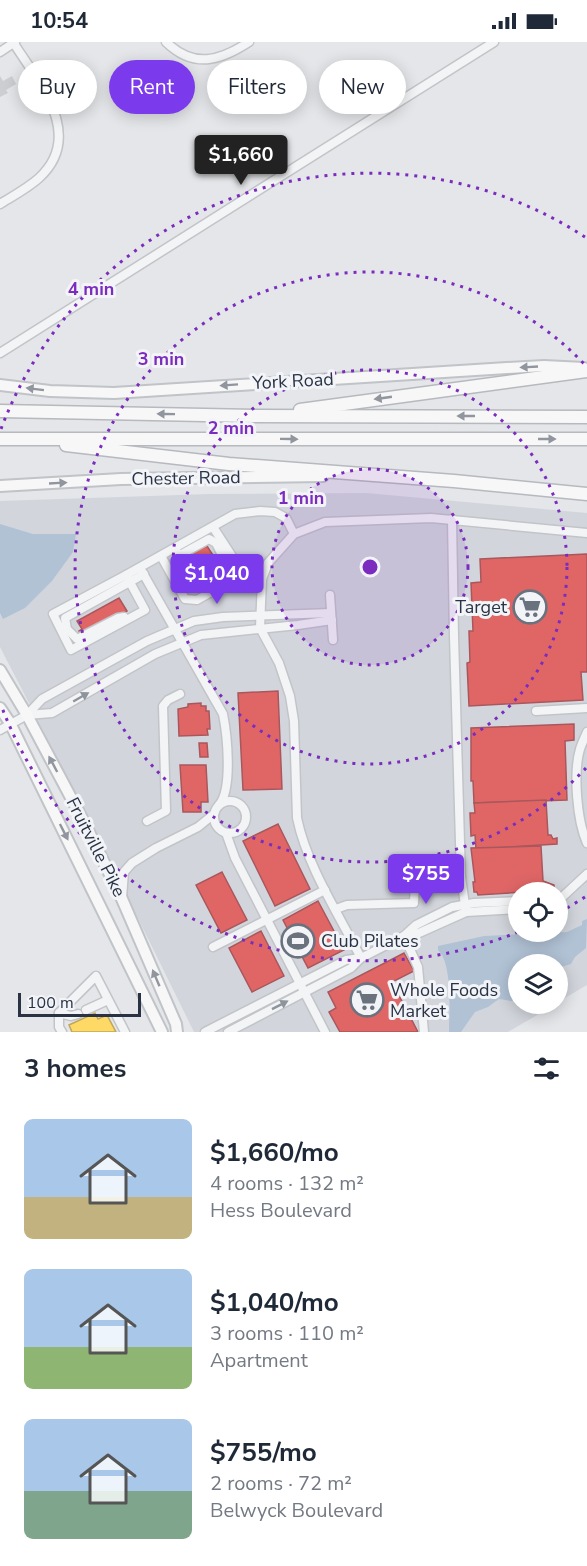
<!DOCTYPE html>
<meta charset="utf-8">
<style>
:root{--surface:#fff;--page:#f2f2f3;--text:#1f2937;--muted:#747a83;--accent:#7c3aed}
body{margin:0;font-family:"Nunito Sans",sans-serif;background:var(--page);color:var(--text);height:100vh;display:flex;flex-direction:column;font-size:22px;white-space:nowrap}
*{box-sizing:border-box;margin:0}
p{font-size:20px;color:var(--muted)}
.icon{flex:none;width:33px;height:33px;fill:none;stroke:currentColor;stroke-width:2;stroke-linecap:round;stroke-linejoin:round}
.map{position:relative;height:990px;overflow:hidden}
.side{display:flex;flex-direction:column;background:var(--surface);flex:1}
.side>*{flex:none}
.banner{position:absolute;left:18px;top:18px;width:552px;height:54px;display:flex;gap:12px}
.buttons{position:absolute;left:508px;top:840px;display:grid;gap:12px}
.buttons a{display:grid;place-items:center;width:60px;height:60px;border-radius:50%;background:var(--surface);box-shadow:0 3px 15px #0003;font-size:30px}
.scale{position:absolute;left:18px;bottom:15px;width:123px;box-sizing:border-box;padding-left:6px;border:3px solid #293344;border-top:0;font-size:16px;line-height:21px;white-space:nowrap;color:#293344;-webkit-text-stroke:4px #f2f4f8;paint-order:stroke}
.price{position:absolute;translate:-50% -51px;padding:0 14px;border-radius:6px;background:var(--accent);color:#fff;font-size:20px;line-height:39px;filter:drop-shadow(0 2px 3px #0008)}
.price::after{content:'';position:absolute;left:50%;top:36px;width:18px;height:14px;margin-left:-9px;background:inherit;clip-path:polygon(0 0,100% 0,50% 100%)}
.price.on{background:#222;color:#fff}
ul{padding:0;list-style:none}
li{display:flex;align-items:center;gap:18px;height:150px;padding:0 24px}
li span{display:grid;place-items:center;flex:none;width:168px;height:120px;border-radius:9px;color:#555}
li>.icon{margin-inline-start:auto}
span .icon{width:72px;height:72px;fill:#fffc;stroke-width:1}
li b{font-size:26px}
h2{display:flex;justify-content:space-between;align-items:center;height:72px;padding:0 24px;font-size:26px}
.tag{padding:0 21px;border-radius:27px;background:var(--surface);box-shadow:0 3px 15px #0003;font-size:21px;line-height:54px}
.tag.on{background:var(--accent);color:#fff}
.status{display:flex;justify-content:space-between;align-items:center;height:42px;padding:0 30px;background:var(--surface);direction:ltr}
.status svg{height:16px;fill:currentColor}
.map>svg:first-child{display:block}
.built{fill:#d2d6dc;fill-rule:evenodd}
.water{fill:#b1c2d5}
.homes{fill:#ffd966;stroke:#bfa75c;stroke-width:1.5}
.shops{fill:#e06666;stroke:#a9575c;stroke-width:1.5}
.building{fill:#ccced2}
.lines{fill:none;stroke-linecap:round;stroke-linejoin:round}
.minor-casing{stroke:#c2c4c7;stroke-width:11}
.major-casing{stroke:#c0c3c7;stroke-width:14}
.highway-casing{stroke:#b6b9be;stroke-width:15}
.minor{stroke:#f3f4f6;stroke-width:8}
.major{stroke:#f7f7f7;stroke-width:10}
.highway{stroke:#f7f7f7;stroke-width:12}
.oneway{fill:#90959e}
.oneway2{fill:#8e949d}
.ring{fill:none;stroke:#7b2cbf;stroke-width:3;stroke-dasharray:3 6}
.labels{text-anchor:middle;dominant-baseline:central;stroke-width:6;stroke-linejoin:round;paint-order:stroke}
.street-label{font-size:18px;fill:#293344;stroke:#f2f4f8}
.poi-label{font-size:18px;fill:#293344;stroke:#f2f4f8;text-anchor:start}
.centre{fill:#7b2cbf;stroke:#f2f4f8;stroke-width:3}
.ring-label{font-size:18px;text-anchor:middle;font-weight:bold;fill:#7b2cbf;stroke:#f2f4f8;stroke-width:6;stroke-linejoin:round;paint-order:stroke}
</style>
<div class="status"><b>10:54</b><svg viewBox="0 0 49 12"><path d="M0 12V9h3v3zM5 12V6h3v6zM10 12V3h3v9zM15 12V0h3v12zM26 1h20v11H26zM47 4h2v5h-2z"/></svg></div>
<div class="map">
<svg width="587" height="990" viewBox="0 0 587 990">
<rect width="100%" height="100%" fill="#e4e6e9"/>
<path class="built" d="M366,451L587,471V943L558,960V922H519V962H556L508,990H194L95,789L0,605V459L209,452ZM519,850H558V890H519Z"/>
<g class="water">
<polygon points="0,482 33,492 76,492 73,510 52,539 25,566 3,577 0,571"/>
<path d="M587,877L586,906L575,915L571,922L558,926V922H519V958L511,959L499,957L488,965L475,970L461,990H449C449,970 453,922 438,908V904L484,894L567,890L582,883V879Z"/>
</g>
<polygon class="homes" points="95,971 98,977 107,973 116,990 72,990 69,983"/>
<g class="shops">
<polygon points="207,504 223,529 196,544 181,517 187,514 187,512"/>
<polygon points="587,512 587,630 581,630 583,658 469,664 467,621 470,620 469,589 473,589 471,541 481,540 480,517"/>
<polygon points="119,556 127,569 82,594 79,589 82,587 77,579"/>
<polygon points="278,649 282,747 243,748 238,651"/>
<polygon points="201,661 201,664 206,664 206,669 209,669 210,687 207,687 208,693 179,694 178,667 188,665 188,662"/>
<polygon points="574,682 574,698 565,699 567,758 474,761 473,739 471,739 471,686"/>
<polygon points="199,701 207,701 208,715 200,715"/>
<polygon points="180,723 206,723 208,760 201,760 201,770 183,770"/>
<polygon points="546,758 548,793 551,793 553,797 557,796 557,802 476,807 475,793 471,794 470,771 475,771 474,761"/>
<polygon points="278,782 310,847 275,864 243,799"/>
<polygon points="541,804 543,839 554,843 554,848 478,853 477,850 474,850 473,840 475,840 471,806"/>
<polygon points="222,830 247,878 221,891 196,843"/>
<polygon points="318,859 344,908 308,926 283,878"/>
<polygon points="261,889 284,934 252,950 229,906"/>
<polygon points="404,911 414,929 392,940 418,990 340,990 329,970 336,966 328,950"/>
</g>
<polygon class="building" points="0,34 3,39 12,34 16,42 6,48 8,51 0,55"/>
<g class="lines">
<defs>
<g id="minor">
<path d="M166,0C194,27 220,19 249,0"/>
<polyline points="0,10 15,0"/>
<path d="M0,162C13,154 28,146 39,136C86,93 38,40 13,0"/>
<polyline points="0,311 494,0"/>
<polyline points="452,477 454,594 461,835 466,870"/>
<polyline points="174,507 180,513 209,497 216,501 234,537"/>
<polyline points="161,514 185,557 197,558 238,535 237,522 213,485"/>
<path d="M140,526L223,672C227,692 233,747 219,763"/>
<polygon points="126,533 145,568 71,608 53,572"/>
<polyline points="126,533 235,472 260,469 275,470 286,476 294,492"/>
<polyline points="330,553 333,598"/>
<polyline points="124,575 118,576 77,597 67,587 65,576 144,532"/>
<polyline points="536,669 587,666"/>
<polyline points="27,673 42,657 147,599 194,579 223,575 331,571"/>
<polyline points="0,688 27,673 52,671 155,612 201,593 298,583 332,578"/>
<path d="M587,690C585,695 582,701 580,707C573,731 577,779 587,801"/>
<circle cx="230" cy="775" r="16"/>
<polyline points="147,779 166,769 163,664 168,658 180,652"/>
<polyline points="226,791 235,816 325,990"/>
<polyline points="122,856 124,830 132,821 156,806 198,785 214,772"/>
<path d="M519,859L474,861L452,865L416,883L404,894L361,916C339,873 307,824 297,776L294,679L290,654L279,621L260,586L262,537L268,521L294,492L325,480L431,476L587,491"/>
<polyline points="558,859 587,832"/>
<polyline points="336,867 347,863 414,861 415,837 461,835"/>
<polyline points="404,894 419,891 466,870 519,867"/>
<polyline points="404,894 418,925 424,990"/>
<polyline points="213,905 325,848"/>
<polyline points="86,968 108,958"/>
<polyline points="59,971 71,974 78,972"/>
<polyline points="62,990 59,985 59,971 96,934 125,990"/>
<polyline points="205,990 346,918 361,916 351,926 228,990"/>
</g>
<g id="major">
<polyline points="0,343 50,349 114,351 507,326 544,324 584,326"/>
<polyline points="0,444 121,437 323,434"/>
<polyline points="0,628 27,673 85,782 122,857 176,982 177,990"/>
<polyline points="0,666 10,681 162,990"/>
</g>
<g id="highway">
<polyline points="300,368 587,329"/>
<polyline points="0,369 255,374 587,375"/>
<polyline points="0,397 587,397"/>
<polyline points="66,403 229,422 454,439 587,452"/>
</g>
</defs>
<use href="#minor" class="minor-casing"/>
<use href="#major" class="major-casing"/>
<use href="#highway" class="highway-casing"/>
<use href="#minor" class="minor"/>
<use href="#major" class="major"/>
<use href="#highway" class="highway"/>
</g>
<defs><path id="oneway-solid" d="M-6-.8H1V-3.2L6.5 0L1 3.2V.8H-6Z" transform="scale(1.5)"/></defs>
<g class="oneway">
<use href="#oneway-solid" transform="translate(529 325) rotate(177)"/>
<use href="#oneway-solid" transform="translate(229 343) rotate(176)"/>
<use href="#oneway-solid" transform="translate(35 347) rotate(-173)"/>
<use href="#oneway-solid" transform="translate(383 356) rotate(172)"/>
<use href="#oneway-solid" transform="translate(166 372) rotate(-179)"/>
<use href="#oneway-solid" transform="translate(466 374) rotate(-180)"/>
<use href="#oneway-solid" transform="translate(289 397) rotate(1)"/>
<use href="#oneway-solid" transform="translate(547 397)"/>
<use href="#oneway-solid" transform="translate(58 441) rotate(-3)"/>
<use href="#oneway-solid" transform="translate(53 722) rotate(-118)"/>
<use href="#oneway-solid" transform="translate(64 790) rotate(63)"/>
<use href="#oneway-solid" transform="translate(156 936) rotate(-113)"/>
</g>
<g class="oneway2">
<use href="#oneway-solid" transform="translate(81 655) rotate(-30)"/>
<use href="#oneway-solid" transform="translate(280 963) rotate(-27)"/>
</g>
<circle cx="370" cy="525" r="98" fill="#7b2cbf" fill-opacity=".12"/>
<g class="ring">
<circle cx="370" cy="525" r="98"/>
<circle cx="370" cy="525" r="197"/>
<path d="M586 726A295 295 0 1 1 586 324"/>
<path d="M585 855A394 394 0 0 1 558 871M518 890A394 394 0 0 1 1 663M1 387A394 394 0 0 1 585 195"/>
</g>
<defs>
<symbol id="supermarket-ring" viewBox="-11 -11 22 22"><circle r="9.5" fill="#f2f4f8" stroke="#6a727e" stroke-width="1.5"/><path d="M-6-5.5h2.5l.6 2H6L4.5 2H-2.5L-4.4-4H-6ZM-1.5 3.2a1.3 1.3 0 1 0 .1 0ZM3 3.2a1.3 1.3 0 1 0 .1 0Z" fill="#6a727e"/></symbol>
<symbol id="stadium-ring" viewBox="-11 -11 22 22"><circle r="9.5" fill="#f2f4f8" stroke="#6a727e" stroke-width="1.5"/><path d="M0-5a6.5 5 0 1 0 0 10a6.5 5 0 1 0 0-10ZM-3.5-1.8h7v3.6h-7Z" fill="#6a727e"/></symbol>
</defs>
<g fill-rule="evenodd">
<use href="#supermarket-ring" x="511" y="546" width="38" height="38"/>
<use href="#stadium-ring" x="279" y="880" width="38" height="38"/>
<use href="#supermarket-ring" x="348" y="939" width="38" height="38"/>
</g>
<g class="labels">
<g class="street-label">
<text transform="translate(293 339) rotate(-3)">York Road</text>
<text transform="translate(186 436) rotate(-1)">Chester Road</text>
<text transform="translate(96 805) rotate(63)">Fruitville Pike</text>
</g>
<g class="poi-label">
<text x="507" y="565" text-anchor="end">Target</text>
<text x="321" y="899">Club Pilates</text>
<text x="390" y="948">Whole Foods<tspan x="390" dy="21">Market</tspan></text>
</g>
</g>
<circle cx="370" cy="525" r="9" class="centre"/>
<g class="ring-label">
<text x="91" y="253">4 min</text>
<text x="161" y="323">3 min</text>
<text x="231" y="392">2 min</text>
<text x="301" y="462">1 min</text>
</g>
</svg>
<div class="buttons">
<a><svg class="icon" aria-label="locate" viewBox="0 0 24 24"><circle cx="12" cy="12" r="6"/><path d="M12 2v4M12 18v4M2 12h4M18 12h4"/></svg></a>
<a><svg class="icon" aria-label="layers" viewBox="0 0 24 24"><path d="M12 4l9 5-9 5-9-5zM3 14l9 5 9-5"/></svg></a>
</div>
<div class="scale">100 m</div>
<b class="price on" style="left:241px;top:144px">$1,660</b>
<b class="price" style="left:217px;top:563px">$1,040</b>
<b class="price" style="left:426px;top:863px">$755</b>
<div class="banner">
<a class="tag">Buy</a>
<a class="tag on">Rent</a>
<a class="tag">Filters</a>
<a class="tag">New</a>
</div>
</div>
<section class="side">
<h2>3 homes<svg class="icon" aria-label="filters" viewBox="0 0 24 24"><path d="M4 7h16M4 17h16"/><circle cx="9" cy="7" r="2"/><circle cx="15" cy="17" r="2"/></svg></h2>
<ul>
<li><span style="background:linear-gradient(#a9c7e8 65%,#c2b280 0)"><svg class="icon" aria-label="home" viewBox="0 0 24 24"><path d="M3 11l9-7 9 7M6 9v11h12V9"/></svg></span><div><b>$1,660/mo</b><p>4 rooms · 132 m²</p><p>Hess Boulevard</p></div></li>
<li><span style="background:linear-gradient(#a9c7e8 65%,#8fb573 0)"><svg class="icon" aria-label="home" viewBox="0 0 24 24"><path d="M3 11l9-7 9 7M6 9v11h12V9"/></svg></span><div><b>$1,040/mo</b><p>3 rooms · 110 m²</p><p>Apartment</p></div></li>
<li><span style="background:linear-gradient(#a9c7e8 60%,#7fa58c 0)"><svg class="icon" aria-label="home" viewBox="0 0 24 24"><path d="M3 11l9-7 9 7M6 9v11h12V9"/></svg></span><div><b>$755/mo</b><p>2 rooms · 72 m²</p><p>Belwyck Boulevard</p></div></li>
</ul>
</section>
